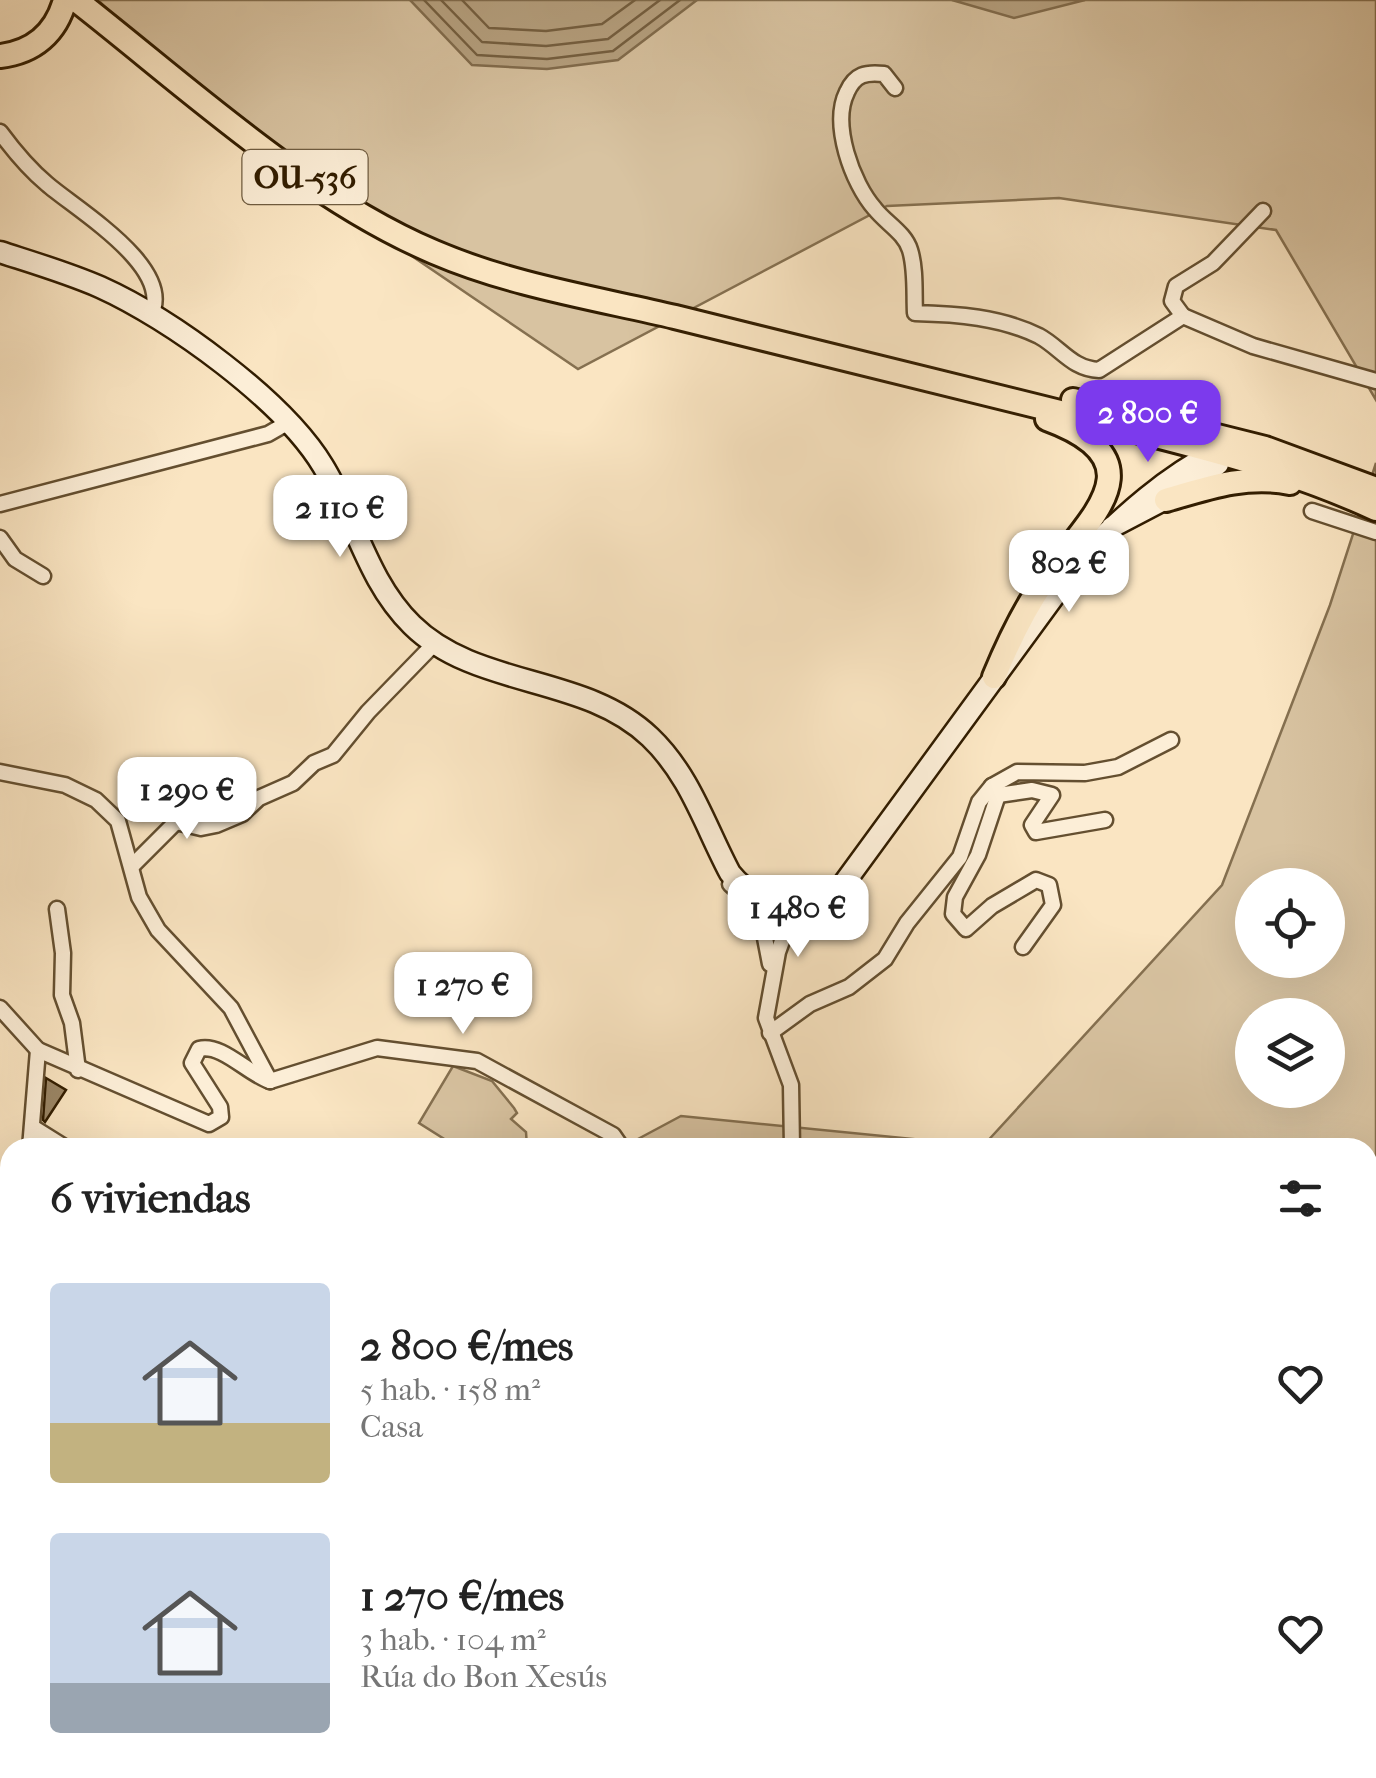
<!DOCTYPE html>
<html lang="es">
<meta charset="utf-8">
<style>
:root{--surface:#fff;--page:#f6f6f6;--text:#222;--muted:#767676;--accent:#7c3aed}
body{margin:0;font-family:"IM FELL French Canon",serif;background:var(--page);color:var(--text);height:100vh;display:flex;flex-direction:column;font-size:38px;white-space:nowrap}
*{box-sizing:border-box;margin:0}
p{font-size:32px;color:var(--muted)}
.icon{flex:none;width:55px;height:55px;fill:none;stroke:currentColor;stroke-width:2;stroke-linecap:round;stroke-linejoin:round}
.map{position:relative;flex:1;overflow:hidden}
.side{position:absolute;left:0px;top:1138px;width:1378px;height:642px;display:flex;flex-direction:column;background:var(--surface);border-radius:30px 30px 0 0;box-shadow:0 10px 40px #0002}
.side>*{flex:none}
.fabs{position:absolute;left:1235px;top:868px;display:grid;gap:20px}
.fabs a{display:grid;place-items:center;width:110px;height:110px;border-radius:50%;background:var(--surface);box-shadow:0 10px 40px #0002;font-size:50px}
.price{position:absolute;translate:-50% -85px;padding:0 22px;border-radius:20px;background:#fff;color:#222;font-size:32px;line-height:65px;filter:drop-shadow(0 2px 5px #0008)}
.price::after{content:'';position:absolute;left:50%;top:60px;width:30px;height:22px;margin-left:-15px;background:inherit;clip-path:polygon(0 0,100% 0,50% 100%)}
.price.active{background:var(--accent);color:#fff}
ul{padding:0;list-style:none}
li{display:flex;align-items:center;gap:30px;height:250px;padding:0 50px}
li span{display:grid;place-items:center;flex:none;width:280px;height:200px;border-radius:10px;color:#555}
li>.icon{margin-inline-start:auto}
span .icon{width:120px;height:120px;fill:#fffc;stroke-width:1}
li b{font-size:42px}
h2{display:flex;justify-content:space-between;align-items:center;height:120px;padding:0 50px;font-size:42px}
.map>svg:first-child{display:block}
.green{fill:#d8c3a1;stroke:#857050;stroke-width:2.5;fill-rule:evenodd}
.water{fill:#b6a180;stroke:#816c4d;stroke-width:2.5}
.lines{fill:none;stroke-linecap:round;stroke-linejoin:round}
.shore{stroke:#745f40;stroke-width:2.5}
.building{fill:#9a8565;stroke:#321d00;stroke-width:2.5}
.minor-casing{stroke:#644f30;stroke-width:19}
.secondary-casing{stroke:#321d00;stroke-width:25}
.primary-casing{stroke:#321d00;stroke-width:28}
.minor{stroke:#fceed7;stroke-width:14}
.secondary{stroke:#fceed7;stroke-width:20}
.primary{stroke:#fae5c2;stroke-width:22}
.labels{text-anchor:middle;dominant-baseline:central;stroke-width:8;stroke-linejoin:round;paint-order:stroke}
.shield{fill:#fceed7;stroke:#6f5c40;stroke-width:2.5}
.shield-label{font-size:32px;font-weight:bold;fill:#321d00}
</style>
<div class="map">
<svg width="1376" height="1778" viewBox="0 0 1376 1778">
<rect width="100%" height="100%" fill="#fae5c2"/>
<filter id="stains"><feTurbulence type="fractalNoise" baseFrequency=".002" numOctaves="4"/><feColorMatrix values="0 0 0 0 .2 0 0 0 0 .09 0 0 0 0 .02 0 0 0 .5 -.17"/></filter>
<radialGradient id="worn" r=".72"><stop offset=".6" stop-color="#630" stop-opacity="0"/><stop offset="1" stop-color="#630" stop-opacity=".3"/></radialGradient>
<g class="green">
<polygon points="98,0 1376,0 1376,400 1276,230 1059,198 887,206 578,369 231,133"/>
<path d="M1376,463V1778H263L276,1770H1368V1148L623,1147L681,1116L983,1146L1222,885L1330,605ZM1252,885H1328V960H1252ZM1252,1015H1328V1090H1252Z"/>
<polygon points="453,1066 492,1081 514,1108 517,1113 511,1119 526,1132 527,1147 457,1147 419,1123"/>
<polygon points="0,1310 10,1316 10,1770 50,1770 57,1778 0,1778"/>
</g>
<g class="water">
<polygon points="410,0 697,0 618,60 547,69 472,65"/>
<polygon points="952,0 1085,0 1014,18"/>
</g>
<g class="lines">
<g class="shore">
<polyline points="424,0 477,55 547,59 613,51 680,0"/>
<polyline points="441,0 482,42 546,46 608,39 660,0"/>
<polyline points="462,0 489,28 546,31 602,24 635,0"/>
</g>
</g>
<polygon class="building" points="46,1078 66,1090 45,1122 43,1120"/>
<g class="lines">
<defs>
<g id="minor">
<path d="M895,88L884,74C866,72 855,74 847,92C831,124 852,183 875,209C886,223 905,233 910,250C916,269 914,293 915,313C957,314 1000,317 1039,336C1061,348 1072,369 1099,370L1183,316L1253,346L1376,381"/>
<path d="M0,132C14,151 29,169 47,184C77,210 177,269 150,316"/>
<polyline points="1183,316 1172,301 1176,286 1213,263 1263,211"/>
<polyline points="0,504 268,434 289,422"/>
<polyline points="1312,511 1376,532"/>
<polyline points="0,538 15,559 43,576"/>
<polyline points="0,772 65,785 96,800 118,821 139,897 158,930 231,1008 270,1081"/>
<polyline points="992,786 998,795 978,855 955,897 953,914 966,929 992,906 1036,880 1049,885 1053,905 1023,947"/>
<polyline points="998,795 1032,790 1052,795 1032,825 1036,832 1105,820"/>
<polyline points="176,822 201,828 216,825 242,814 259,798 293,783 314,763 333,755 368,712 434,644"/>
<polyline points="132,866 176,822 191,785"/>
<polyline points="730,884 771,922 789,922 818,905"/>
<polyline points="785,899 791,916 778,952 766,1018 791,1085 792,1148"/>
<polyline points="57,909 63,953 62,995 72,1023 78,1070"/>
<polyline points="760,912 770,964"/>
<polyline points="0,1008 38,1050"/>
<polyline points="770,1033 810,1004 849,987 885,959 907,923 960,857 979,802 992,786 1017,772 1085,773 1118,767 1171,740"/>
<polyline points="270,1081 377,1048 477,1061 613,1135 622,1148"/>
<polyline points="34,1128 66,1148"/>
<path d="M30,1148L38,1050L209,1124L221,1117L220,1107L192,1063L199,1049C222,1043 248,1074 270,1081"/>
<polyline points="0,1312 10,1307"/>
<polyline points="102,1778 107,1770"/>
</g>
<path id="secondary" d="M0,252C34,263 68,273 100,287C171,319 283,400 323,466C355,518 367,581 412,625C477,689 584,674 650,737C690,775 705,826 730,873C759,909 805,914 842,886L1084,555C1124,515 1166,477 1217,451L1218,464L1192,485L1112,527"/>
<g id="primary">
<path d="M76,0C185,85 306,198 434,252C511,285 594,298 675,317C808,349 940,382 1072,415C1176,441 1279,464 1376,509"/>
<path d="M0,56C34,52 56,33 65,0"/>
<polyline points="1073,400 1265,448 1376,489"/>
<path d="M1166,500C1207,488 1247,474 1290,483"/>
<path d="M994,677C1008,643 1023,611 1044,581C1087,519 1164,462 1047,419"/>
</g>
</defs>
<use href="#minor" class="minor-casing"/>
<use href="#secondary" class="secondary-casing"/>
<use href="#primary" class="primary-casing"/>
<use href="#minor" class="minor"/>
<use href="#secondary" class="secondary"/>
<use href="#primary" class="primary"/>
</g>
<g class="labels">
<rect class="shield" x="242.5" y="150" width="125" height="54" rx="8"/>
<g class="shield-label">
<text x="305" y="177">OU-536</text>
</g>
</g>
<rect width="100%" height="100%" filter="url(#stains)"/>
<rect width="100%" height="100%" fill="url(#worn)"/>
</svg>
<div class="fabs">
<a><svg class="icon" aria-label="locate" viewBox="0 0 24 24"><circle cx="12" cy="12" r="6"/><path d="M12 2v4M12 18v4M2 12h4M18 12h4"/></svg></a>
<a><svg class="icon" aria-label="layers" viewBox="0 0 24 24"><path d="M12 4l9 5-9 5-9-5zM3 14l9 5 9-5"/></svg></a>
</div>
<b class="price active" style="left:1148px;top:465px">2 800 €</b>
<b class="price" style="left:340px;top:560px">2 110 €</b>
<b class="price" style="left:1069px;top:615px">802 €</b>
<b class="price" style="left:187px;top:842px">1 290 €</b>
<b class="price" style="left:798px;top:960px">1 480 €</b>
<b class="price" style="left:463px;top:1037px">1 270 €</b>
<section class="side">
<h2>6 viviendas<svg class="icon" aria-label="filters" viewBox="0 0 24 24"><path d="M4 7h16M4 17h16"/><circle cx="9" cy="7" r="2"/><circle cx="15" cy="17" r="2"/></svg></h2>
<ul>
<li><span style="background:linear-gradient(#c9d6e8 70%,#c2b280 0)"><svg class="icon" aria-label="home" viewBox="0 0 24 24"><path d="M3 11l9-7 9 7M6 9v11h12V9"/></svg></span><div><b>2 800 €/mes</b><p>5 hab. · 158 m²</p><p>Casa</p></div><svg class="icon" aria-label="heart" viewBox="0 0 24 24"><path d="M12 20l-8-8c-3-5 5-10 8-4 3-6 11-1 8 4z"/></svg></li>
<li><span style="background:linear-gradient(#c9d6e8 75%,#9aa5b1 0)"><svg class="icon" aria-label="home" viewBox="0 0 24 24"><path d="M3 11l9-7 9 7M6 9v11h12V9"/></svg></span><div><b>1 270 €/mes</b><p>3 hab. · 104 m²</p><p>Rúa do Bon Xesús</p></div><svg class="icon" aria-label="heart" viewBox="0 0 24 24"><path d="M12 20l-8-8c-3-5 5-10 8-4 3-6 11-1 8 4z"/></svg></li>
</ul>
</section>
</div>
